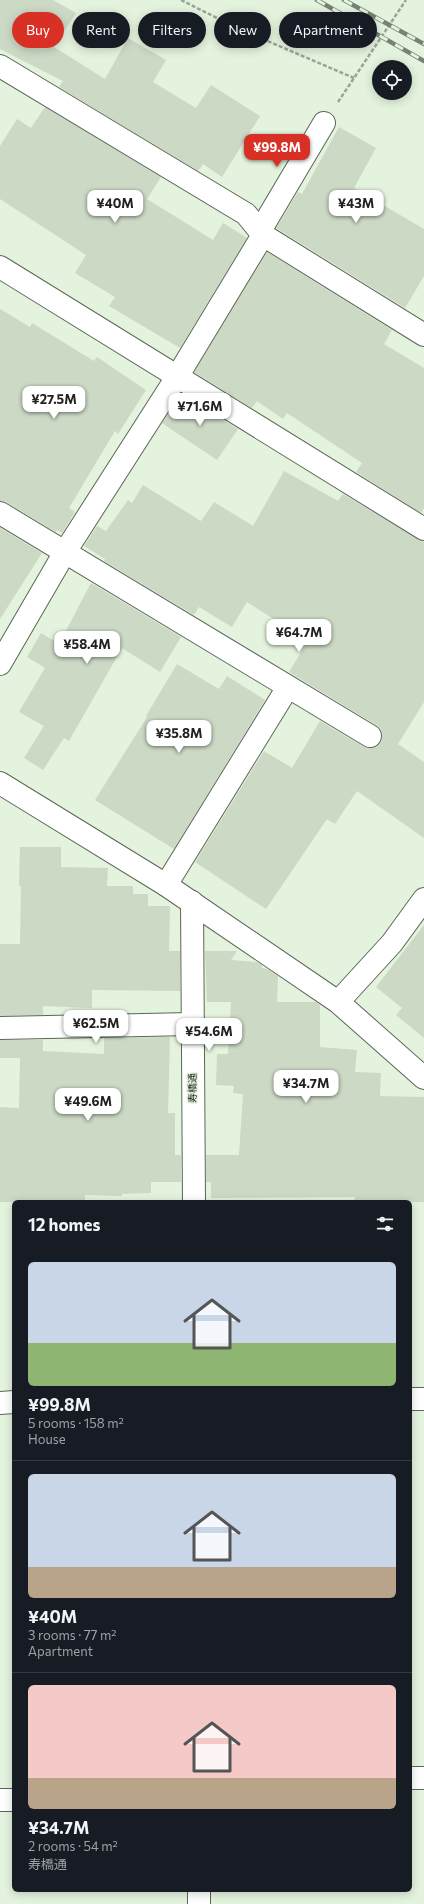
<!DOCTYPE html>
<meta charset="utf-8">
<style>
:root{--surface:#171b24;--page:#20242c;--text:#f1f3f6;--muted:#9ea1a6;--line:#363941;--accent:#d93025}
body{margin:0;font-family:Commissioner,"Noto Sans JP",sans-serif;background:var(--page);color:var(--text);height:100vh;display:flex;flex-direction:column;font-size:15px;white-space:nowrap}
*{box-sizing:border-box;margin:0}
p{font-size:13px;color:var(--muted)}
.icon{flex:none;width:22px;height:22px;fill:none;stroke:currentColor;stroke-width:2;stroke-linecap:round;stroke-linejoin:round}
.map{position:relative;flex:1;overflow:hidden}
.drawer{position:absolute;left:12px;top:1200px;width:400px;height:692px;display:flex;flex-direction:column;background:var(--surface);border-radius:6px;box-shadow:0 2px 10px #0003}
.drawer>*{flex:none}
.hud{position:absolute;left:12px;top:12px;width:400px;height:36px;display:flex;gap:8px}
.tools{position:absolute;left:372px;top:60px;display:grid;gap:8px}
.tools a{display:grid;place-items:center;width:40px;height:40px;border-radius:50%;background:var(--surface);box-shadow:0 2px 10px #0003;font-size:20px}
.price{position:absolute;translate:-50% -34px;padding:0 9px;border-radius:8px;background:#fff;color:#222;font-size:13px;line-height:26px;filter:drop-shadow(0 1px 2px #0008)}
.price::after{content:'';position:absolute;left:50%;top:24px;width:12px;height:9px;margin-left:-6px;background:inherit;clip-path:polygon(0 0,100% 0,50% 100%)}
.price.selected{background:var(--accent);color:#fff}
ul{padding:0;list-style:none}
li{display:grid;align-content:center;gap:8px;height:212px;padding:0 16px}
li+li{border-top:1px solid var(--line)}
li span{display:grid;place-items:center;height:124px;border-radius:6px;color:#555}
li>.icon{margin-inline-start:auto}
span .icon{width:72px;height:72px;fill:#fffc;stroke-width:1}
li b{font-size:17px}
h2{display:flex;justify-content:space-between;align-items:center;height:48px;padding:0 16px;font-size:17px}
.tag{padding:0 14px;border-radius:18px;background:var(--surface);box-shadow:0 2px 10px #0003;font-size:14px;line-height:36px}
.tag.selected{background:var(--accent);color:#fff}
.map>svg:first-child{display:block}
.building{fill:#cbd9c5}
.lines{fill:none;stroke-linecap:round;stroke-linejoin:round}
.minor-casing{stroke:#5b6756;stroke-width:24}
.tertiary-casing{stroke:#5b6756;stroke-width:24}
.path{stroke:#9aa596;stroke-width:2.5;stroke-dasharray:4 2;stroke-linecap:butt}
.minor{stroke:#fff;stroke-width:22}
.tertiary{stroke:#fff;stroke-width:22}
.rail-casing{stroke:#778174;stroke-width:4.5}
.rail{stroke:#e4f3de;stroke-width:3;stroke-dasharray:9;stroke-linecap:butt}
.labels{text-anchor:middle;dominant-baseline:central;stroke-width:3;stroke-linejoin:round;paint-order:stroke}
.street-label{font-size:10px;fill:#262b24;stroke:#e4f3de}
</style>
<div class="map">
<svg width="424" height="1904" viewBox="0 0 424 1904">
<rect width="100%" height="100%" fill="#e4f3de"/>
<g class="building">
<polygon points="0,0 53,0 76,13 54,47 105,79 128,38 166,60 153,82 196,108 211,85 260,116 222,177 203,164 198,171 59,87 63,81 0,49"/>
<polygon points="45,107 161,177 147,199 213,240 223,223 247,238 180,348 109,306 115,297 75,273 86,255 0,199 0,146 17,119 31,128"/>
<polygon points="339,127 376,148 354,188 424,229 424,276 405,308 276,228 298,192 302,194"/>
<polygon points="267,252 392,330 384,344 424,368 424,508 421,513 356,472 362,463 287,413 283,419 257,401 252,408 194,372"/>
<polygon points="0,309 30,327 32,323 94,361 97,357 146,390 118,434 115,431 69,508 75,512 62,533 57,530 56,532 6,502 0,501"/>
<polygon points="181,394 238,429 217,460 162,423"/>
<polygon points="284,471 338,501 343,494 424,542 424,702 398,744 424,762 424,838 357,791 335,824 327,819 266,909 195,862 264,751 292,768 320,721 364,747 369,748 376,747 380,743 382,737 381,730 376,725 289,672 308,641 247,602 232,627 199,607 194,615 104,561 105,559 84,546 97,526 106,531 128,500 132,503 143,485 201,521 214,502 253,526"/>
<polygon points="0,528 42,553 0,619"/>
<polygon points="91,583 181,637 160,672 122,648 69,741 64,738 43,770 24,758 44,726 19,712 45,668 27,657 41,633 59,644"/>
<polygon points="177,664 219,689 227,676 265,700 174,849 95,800 147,717 146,716"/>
<polygon points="20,847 61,847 61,867 108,868 107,886 133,886 133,894 148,894 148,906 170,906 169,951 180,951 180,991 92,990 92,1008 43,1006 43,1015 0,1016 0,944 20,944 21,886 19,886"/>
<polygon points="424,925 424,1038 396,1015 402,1008 376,987"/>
<polygon points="205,951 237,951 231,960 257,962 262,965 262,968 267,969 278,976 277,1002 316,1002 320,1005 320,1047 357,1050 355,1072 381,1073 380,1096 424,1097 424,1202 354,1202 355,1197 211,1198 211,1182 206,1182 206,1155 239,1155 243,1094 233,1093 234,1086 216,1085 217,1054 228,1054 231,1002 207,1002"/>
<polygon points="170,1037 168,1113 175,1113 175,1155 181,1155 181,1182 151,1182 151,1193 122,1194 122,1196 85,1195 85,1202 0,1202 0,1107 19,1108 20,1058 0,1058 0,1040 43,1040 43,1051 104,1054 104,1038"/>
</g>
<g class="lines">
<defs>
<g id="minor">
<polyline points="0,66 246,214 263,235 424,335"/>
<polyline points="260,231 324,123"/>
<polyline points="0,267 424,529"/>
<polyline points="177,377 263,235"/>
<polyline points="0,513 370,736"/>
<polyline points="0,783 166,885 338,1002 424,1078"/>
<polyline points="166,885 288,687"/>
<polyline points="192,902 194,1202"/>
<polyline points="338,1002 392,943 424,899"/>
<polyline points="0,1028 191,1024"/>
<polyline points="410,1399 424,1399"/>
<polyline points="0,1403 14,1402"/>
<polyline points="410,1778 424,1778"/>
<polyline points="0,1800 14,1800"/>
<polyline points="199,1890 199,1904"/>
</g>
<polyline id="tertiary" points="0,664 65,552 177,377"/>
</defs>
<use href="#minor" class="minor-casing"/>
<use href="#tertiary" class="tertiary-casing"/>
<g class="path">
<polyline points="181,0 237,28 354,78"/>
<polyline points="338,102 406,0"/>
</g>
<use href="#minor" class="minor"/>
<use href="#tertiary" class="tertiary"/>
<defs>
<g id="rail">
<polyline points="317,0 424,61"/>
<polyline points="344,0 424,44"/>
</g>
</defs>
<use href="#rail" class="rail-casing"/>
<use href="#rail" class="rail"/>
</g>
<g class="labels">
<g class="street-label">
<text transform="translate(192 1088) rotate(-91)">寿橋通</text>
</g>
</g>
</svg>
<div class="tools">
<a><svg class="icon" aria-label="locate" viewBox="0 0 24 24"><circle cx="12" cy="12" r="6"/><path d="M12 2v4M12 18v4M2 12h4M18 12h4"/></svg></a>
</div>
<b class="price selected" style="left:277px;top:168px">¥99.8M</b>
<b class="price" style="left:115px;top:224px">¥40M</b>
<b class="price" style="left:356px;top:224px">¥43M</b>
<b class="price" style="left:54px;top:420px">¥27.5M</b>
<b class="price" style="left:200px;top:427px">¥71.6M</b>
<b class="price" style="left:299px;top:653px">¥64.7M</b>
<b class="price" style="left:87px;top:665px">¥58.4M</b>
<b class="price" style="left:179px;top:754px">¥35.8M</b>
<b class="price" style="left:96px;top:1044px">¥62.5M</b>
<b class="price" style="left:209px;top:1052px">¥54.6M</b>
<b class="price" style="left:306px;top:1104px">¥34.7M</b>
<b class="price" style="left:88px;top:1122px">¥49.6M</b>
<div class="hud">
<a class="tag selected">Buy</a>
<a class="tag">Rent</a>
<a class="tag">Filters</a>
<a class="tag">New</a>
<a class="tag">Apartment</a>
</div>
<section class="drawer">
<h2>12 homes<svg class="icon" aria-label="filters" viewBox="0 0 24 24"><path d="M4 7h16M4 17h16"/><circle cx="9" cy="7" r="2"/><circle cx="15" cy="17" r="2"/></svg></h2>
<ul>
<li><span style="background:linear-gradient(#c9d6e8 65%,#8fb573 0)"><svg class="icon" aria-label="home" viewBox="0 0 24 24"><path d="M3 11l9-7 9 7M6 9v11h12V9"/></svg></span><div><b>¥99.8M</b><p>5 rooms · 158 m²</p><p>House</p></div></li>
<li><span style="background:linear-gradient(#c9d6e8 75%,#b9a48a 0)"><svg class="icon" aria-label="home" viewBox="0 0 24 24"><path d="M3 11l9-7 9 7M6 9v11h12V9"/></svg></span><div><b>¥40M</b><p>3 rooms · 77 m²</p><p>Apartment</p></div></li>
<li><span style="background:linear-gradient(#f6c9c9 75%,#b9a48a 0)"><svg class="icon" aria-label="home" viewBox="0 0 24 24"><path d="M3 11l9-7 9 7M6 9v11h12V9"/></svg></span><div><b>¥34.7M</b><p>2 rooms · 54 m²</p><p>寿橋通</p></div></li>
</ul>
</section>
</div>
